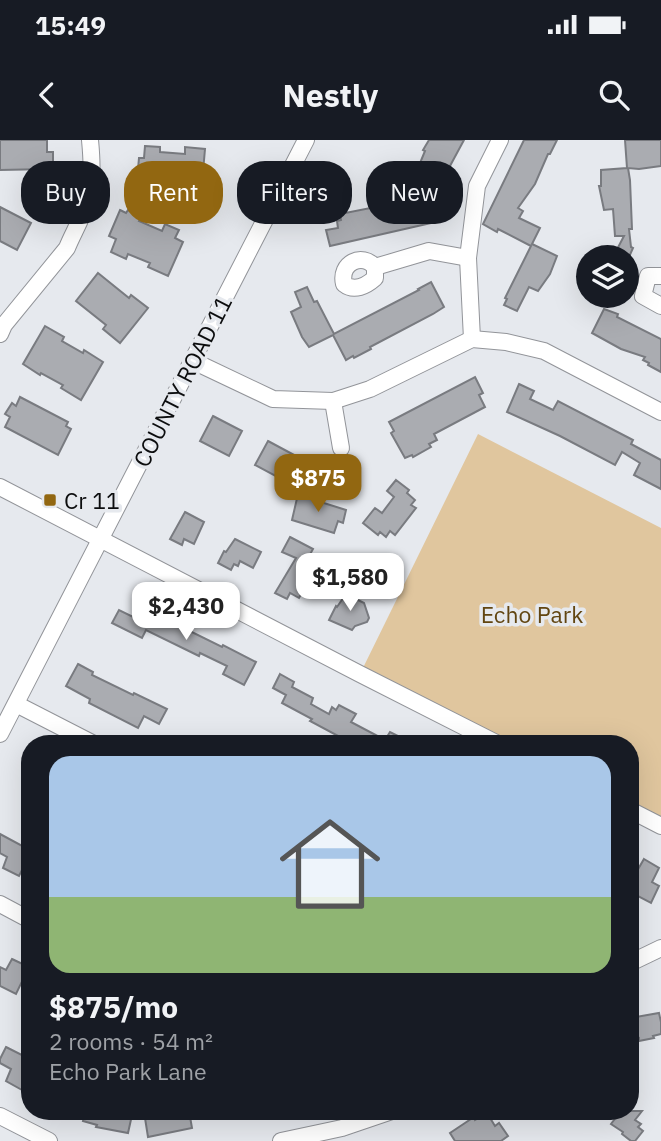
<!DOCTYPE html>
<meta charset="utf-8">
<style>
:root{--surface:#171b24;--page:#242831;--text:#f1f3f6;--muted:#9ea1a6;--line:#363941;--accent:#926711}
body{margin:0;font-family:"IBM Plex Sans",sans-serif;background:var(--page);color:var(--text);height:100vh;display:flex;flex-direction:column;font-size:26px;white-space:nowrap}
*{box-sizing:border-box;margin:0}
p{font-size:23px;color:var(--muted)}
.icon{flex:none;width:38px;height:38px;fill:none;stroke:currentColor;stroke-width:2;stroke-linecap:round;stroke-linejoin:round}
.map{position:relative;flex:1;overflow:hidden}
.details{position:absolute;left:21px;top:595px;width:618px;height:385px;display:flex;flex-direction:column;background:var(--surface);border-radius:28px;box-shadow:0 7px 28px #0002}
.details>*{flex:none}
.hud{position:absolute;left:21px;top:21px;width:620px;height:63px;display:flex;gap:14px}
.fabs{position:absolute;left:576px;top:105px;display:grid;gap:14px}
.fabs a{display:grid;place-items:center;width:63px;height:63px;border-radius:50%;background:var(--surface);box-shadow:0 7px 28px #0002;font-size:35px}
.price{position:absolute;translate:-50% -60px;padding:0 16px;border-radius:14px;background:#fff;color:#222;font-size:23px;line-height:46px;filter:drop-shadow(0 2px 4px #0008)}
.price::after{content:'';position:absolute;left:50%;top:42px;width:21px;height:16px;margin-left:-10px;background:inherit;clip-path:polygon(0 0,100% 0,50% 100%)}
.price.selected{background:var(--accent);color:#fff}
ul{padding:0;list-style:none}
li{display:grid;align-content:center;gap:14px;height:371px;padding:0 28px}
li+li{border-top:2px solid var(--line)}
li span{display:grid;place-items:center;height:217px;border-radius:21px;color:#555}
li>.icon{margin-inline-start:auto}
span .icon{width:126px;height:126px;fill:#fffc;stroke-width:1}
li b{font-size:30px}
.pill{padding:0 24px;border-radius:28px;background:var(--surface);box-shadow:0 7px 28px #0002;font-size:24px;line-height:63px}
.pill.selected{background:var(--accent);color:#fff}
.status{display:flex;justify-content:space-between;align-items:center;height:49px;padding:0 35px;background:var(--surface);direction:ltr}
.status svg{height:19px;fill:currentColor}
header{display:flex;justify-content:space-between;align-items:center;height:91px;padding:0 28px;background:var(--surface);font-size:32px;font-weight:700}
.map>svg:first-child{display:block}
.green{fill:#e0c69e}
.building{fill:#aaacb1;stroke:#797b80;stroke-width:2}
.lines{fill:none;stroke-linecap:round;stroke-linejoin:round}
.minor-casing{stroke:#929499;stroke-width:18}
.minor{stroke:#fff;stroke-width:16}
.poi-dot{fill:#926711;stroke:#e6e9ee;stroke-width:2.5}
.labels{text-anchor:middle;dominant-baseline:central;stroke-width:7;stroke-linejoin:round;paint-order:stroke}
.street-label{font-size:23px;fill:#0c0d0e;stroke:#e6e9ee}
.poi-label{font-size:23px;fill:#0c0d0e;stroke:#e6e9ee;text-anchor:start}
.park-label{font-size:23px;fill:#614511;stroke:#e6e9ee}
</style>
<div class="status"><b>15:49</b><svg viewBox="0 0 49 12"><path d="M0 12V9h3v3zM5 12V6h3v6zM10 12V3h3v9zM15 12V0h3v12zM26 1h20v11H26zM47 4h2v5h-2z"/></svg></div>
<header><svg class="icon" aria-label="back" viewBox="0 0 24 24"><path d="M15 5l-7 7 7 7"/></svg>Nestly<svg class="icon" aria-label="search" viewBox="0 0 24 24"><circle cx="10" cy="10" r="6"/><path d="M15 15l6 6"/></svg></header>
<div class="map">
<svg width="661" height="1001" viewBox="0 0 661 1001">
<rect width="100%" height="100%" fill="#e6e9ee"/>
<polygon class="green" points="478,294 661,388 661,686 630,670 630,604 498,604 360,534"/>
<g class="building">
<polygon points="0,0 47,0 47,12 53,12 53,23 48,23 48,29 0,30"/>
<polygon points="429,0 464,0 437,50 423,42 431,29 420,23 425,11 423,10"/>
<polygon points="524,0 557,0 550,14 548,14 535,44 518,68 523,71 519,78 540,88 532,104 557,116 550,134 538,151 529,147 517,171 504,165 507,159 505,158 531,106 498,89 497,92 483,84"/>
<polygon points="625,0 661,0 661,26 639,29 628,28 630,40 632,89 629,89 631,107 633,108 629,117 613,117 624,96 615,96 613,69 604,70 599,46 601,46 601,30 627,28"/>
<polygon points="145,6 160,7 160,12 185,14 185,7 205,9 201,54 183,53 183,49 159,47 158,53 136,51 139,18 144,18"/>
<polygon points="419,55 423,69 437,66 440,81 330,106 326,90 338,88 337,81 341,80 340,74 391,64 391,61"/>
<polygon points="0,67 31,83 17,110 0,101"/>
<polygon points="120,70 126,73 128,70 142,76 139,81 162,91 165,84 179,90 175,98 183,102 168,136 148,127 150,123 128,114 126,119 111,112 116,99 109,96"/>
<polygon points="98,133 129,158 131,155 148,168 120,203 103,189 106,185 76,161"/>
<polygon points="431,142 444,167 433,174 370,207 371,209 354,218 353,216 346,220 333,195 309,207 302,197 291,172 301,167 295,152 307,147 314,162 317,161 334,194 419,150 418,149"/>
<polygon points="604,169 618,174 617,177 661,199 661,232 648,225 649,223 643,220 645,217 621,209 592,193"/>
<polygon points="45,186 64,197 62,201 83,213 84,210 103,222 81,260 61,248 63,245 41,233 40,235 23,224"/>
<polygon points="475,237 483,253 479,255 485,267 434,294 437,300 429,304 431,307 413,317 412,315 405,318 391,293 394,291 389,282"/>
<polygon points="519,244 534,251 530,259 553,270 558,261 633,300 631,304 661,320 661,349 634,335 640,323 622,312 615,325 560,296 507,272"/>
<polygon points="20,257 68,282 66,286 71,289 58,315 5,287 10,277 5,274 12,263 16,266"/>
<polygon points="213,276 242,291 229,316 200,301"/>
<polygon points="268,301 296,316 283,340 255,325"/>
<polygon points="396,340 409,350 407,353 415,360 411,365 416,368 395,395 390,391 386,397 380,392 378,395 363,383 375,368 382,373 394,357 387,351"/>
<polygon points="298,354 311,358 311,359 346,370 343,383 338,381 334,393 292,380"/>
<polygon points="185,372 204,382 194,404 184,399 182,405 170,399"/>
<polygon points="290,397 313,409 301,431 311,436 299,458 290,453 287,459 275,453 296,418 282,412"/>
<polygon points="235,399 261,412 253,428 240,421 238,426 234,424 231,430 218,423 224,411 226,412"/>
<polygon points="346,454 364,463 369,478 367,482 355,486 352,490 329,480 336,466 337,467"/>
<polygon points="139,466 222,507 223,505 256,522 244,545 223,534 227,526 200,513 199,516 146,490 142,498 112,483 119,470 133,477"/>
<polygon points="78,524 93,532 92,535 133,555 134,553 167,569 159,584 144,576 138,588 89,563 90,559 66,546"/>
<polygon points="280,534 294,542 292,547 313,558 311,564 329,574 332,567 336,570 339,565 356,574 351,582 385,600 390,592 414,604 353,604 310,581 312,579 282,563 286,555 273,548"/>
<polygon points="0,694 30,710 30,714 19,736 3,728 7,717 0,713"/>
<polygon points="644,719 659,728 652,742 659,746 651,763 630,752 630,743"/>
<polygon points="12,819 29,827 16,854 0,846 0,827 6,830"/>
<polygon points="659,873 661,882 661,894 653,896 654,898 639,901 639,898 630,900 630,878"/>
<polygon points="6,907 30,919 30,935 22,950 6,941 11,929 0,923 0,919"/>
<polygon points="86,971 118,971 132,975 128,993 96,987 97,985 83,981"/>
<polygon points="185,971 189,971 192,988 148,997 145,978"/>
<polygon points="621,971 642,971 635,980 641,984 638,987 643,991 635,1001 631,1001 622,994 623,992 611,984"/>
<polygon points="487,973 495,986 499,983 508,996 501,1001 455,1001 450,993 474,977 475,980"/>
</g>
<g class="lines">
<defs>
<g id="minor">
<path d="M375,127V138C366,146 354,152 344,144C339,123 362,112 375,127L429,111L468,118"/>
<polyline points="661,136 648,136 643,156 661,166"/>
<path d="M0,194L4,185L67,108C73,93 83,77 87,61C93,41 92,21 90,0"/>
<polyline points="472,199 468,118 477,46 500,0"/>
<polyline points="193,221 273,259 333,261 370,249 472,199 506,202 544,211 661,272"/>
<polyline points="333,261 341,308"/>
<polyline points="0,347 360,534 498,604"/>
<polyline points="16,564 94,604"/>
<polyline points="0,594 306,0"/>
<polyline points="630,670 661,686"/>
<polyline points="0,764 30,780"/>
<polyline points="630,823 661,808"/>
<polyline points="0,976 49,1001"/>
<polyline points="281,1001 342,988 392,971"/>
</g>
</defs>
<use href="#minor" class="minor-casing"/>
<use href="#minor" class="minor"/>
</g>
<rect class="poi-dot" x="43" y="353" width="14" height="14" rx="3.5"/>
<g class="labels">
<g class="street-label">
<text transform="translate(182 241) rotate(-63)">COUNTY ROAD 11</text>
</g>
<g class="poi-label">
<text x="64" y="360">Cr 11</text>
</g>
<g class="park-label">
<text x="532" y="474">Echo Park</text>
</g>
</g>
</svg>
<div class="fabs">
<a><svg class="icon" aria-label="layers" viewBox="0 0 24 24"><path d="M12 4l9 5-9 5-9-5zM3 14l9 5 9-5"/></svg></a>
</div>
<b class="price selected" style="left:318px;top:374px">$875</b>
<b class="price" style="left:350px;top:473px">$1,580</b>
<b class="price" style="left:186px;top:502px">$2,430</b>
<div class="hud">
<a class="pill">Buy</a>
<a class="pill selected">Rent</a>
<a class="pill">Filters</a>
<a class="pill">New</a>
</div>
<section class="details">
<ul>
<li><span style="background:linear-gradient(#a9c7e8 65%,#8fb573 0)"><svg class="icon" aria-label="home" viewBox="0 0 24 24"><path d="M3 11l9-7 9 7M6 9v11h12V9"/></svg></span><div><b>$875/mo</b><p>2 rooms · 54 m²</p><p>Echo Park Lane</p></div></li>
</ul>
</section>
</div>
